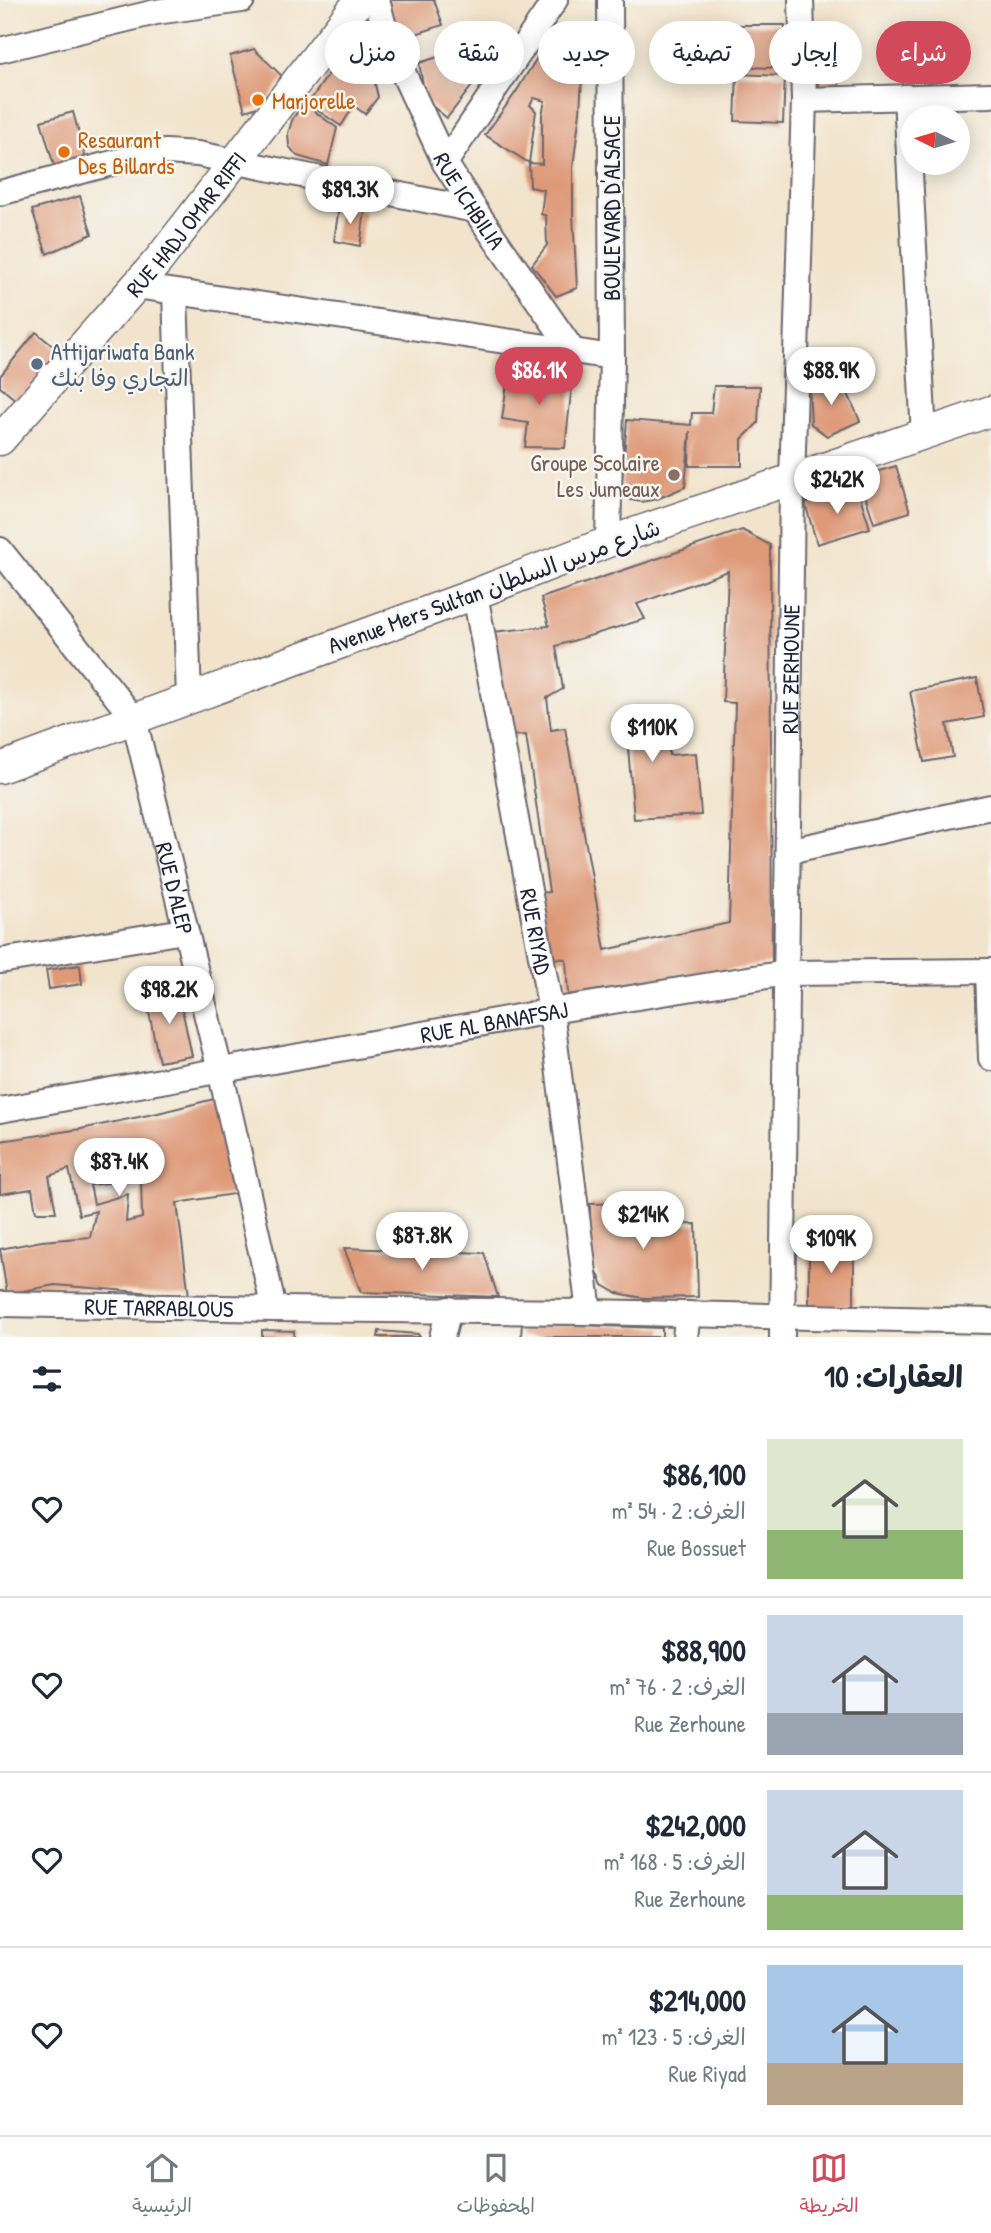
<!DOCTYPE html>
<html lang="ar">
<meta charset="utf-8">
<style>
:root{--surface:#fff;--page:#f6f6f7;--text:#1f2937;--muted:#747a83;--line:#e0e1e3;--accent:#d1495b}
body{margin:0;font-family:"Patrick Hand","Playpen Sans Arabic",sans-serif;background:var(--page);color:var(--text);direction:rtl;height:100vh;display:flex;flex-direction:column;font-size:26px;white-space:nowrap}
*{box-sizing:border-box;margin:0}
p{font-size:23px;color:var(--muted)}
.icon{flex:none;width:38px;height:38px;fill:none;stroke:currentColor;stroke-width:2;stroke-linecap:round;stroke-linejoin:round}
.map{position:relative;height:1337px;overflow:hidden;direction:ltr}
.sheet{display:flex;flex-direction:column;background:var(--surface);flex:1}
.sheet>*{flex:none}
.banner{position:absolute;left:21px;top:21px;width:950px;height:63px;direction:rtl;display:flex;gap:14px}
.needle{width:46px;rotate:275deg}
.tools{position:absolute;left:900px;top:105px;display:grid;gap:14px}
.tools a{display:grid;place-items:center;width:70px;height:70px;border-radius:50%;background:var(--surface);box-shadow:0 4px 18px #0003;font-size:35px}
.price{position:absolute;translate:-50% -60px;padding:0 16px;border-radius:24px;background:#fff;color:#222;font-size:23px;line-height:46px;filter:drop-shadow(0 2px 4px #0008)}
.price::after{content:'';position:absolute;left:50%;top:42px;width:21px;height:16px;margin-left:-10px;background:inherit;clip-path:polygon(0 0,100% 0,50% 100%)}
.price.active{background:var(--accent);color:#fff}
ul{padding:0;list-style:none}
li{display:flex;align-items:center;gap:21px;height:175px;padding:0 28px}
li+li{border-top:2px solid var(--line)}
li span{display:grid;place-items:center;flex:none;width:196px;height:140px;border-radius:0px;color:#555}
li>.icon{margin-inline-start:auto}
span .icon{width:84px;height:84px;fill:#fffc;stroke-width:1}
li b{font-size:30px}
h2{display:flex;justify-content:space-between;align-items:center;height:84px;padding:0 28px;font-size:30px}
.chip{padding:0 24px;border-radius:32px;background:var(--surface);box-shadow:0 4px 18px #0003;font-size:24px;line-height:63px}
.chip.active{background:var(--accent);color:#fff}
.tabs{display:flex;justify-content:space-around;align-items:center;height:98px;border-top:2px solid var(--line);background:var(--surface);font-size:19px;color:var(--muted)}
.tabs a{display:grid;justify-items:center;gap:4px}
.tabs .active{color:var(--accent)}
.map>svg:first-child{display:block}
.building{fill:#de9977;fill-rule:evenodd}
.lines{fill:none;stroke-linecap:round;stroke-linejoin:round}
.minor-casing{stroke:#6b666e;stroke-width:28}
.tertiary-casing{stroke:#6b666e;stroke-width:33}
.minor{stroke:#fff;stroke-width:24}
.tertiary{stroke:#fff;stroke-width:30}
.food-dot{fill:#e8710a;stroke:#f6f6f2;stroke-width:2.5}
.service-dot{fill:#5c6f8a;stroke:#f6f6f2;stroke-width:2.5}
.education-dot{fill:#8d6e63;stroke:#f6f6f2;stroke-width:2.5}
.labels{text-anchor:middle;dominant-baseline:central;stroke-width:5;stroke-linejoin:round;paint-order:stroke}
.food-label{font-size:23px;fill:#c56008;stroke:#f6f6f2;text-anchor:start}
.street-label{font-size:23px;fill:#22223b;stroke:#f6f6f2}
.service-label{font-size:23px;fill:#4e5e75;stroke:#f6f6f2;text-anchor:start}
.education-label{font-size:23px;fill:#785e54;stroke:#f6f6f2;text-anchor:end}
</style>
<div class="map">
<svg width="991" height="1337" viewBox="0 0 991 1337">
<rect width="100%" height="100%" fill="#f6f6f2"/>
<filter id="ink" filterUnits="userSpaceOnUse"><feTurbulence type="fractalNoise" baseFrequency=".0143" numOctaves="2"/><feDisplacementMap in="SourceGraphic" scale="14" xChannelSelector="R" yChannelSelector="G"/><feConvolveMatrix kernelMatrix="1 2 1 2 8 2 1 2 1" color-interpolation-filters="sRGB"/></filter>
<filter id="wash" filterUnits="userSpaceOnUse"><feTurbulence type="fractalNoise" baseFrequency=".00686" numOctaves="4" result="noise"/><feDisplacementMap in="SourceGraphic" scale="28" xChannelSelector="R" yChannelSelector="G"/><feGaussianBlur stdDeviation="1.57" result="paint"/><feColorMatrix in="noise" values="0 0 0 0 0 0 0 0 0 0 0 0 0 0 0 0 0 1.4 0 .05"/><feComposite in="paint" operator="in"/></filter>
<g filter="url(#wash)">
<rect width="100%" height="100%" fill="#f2e4cc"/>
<g id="blocks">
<g class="building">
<polygon points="384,0 434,0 443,25 401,39"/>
<polygon points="735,25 785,25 784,68 734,67"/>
<polygon points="554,30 584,40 580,112 573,167 573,215 577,288 556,296 532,265 547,245 546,216 541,214 544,190 530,187 529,163 542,164 542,115 545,101 534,98 530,105 536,111 529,163 485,135 516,92"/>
<polygon points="254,49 284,78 264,105 245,111 230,56"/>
<polygon points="460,50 485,69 447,118 426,101 419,63"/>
<polygon points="838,56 839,87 818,87 817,57"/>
<polygon points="342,65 358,68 367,74 375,84 378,97 365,114 354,106 341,126 308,104 334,66"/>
<polygon points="737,74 785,76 783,123 735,121"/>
<polygon points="304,104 337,128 328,165 297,156 289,146 288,133 293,118"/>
<polygon points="73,112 86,160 55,169 41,121"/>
<polygon points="80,196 92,234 47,254 32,210"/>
<polygon points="339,207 365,211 360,246 334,241"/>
<polygon points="36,332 61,353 21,404 0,387 0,376"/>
<polygon points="509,369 564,377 572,384 565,448 525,447 528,423 502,419"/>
<polygon points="842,380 860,421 827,436 811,424 809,384"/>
<polygon points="714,386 760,386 758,423 742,439 742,466 689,466 690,431 685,487 657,499 642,502 631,500 624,492 622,482 627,420 691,425 692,413 711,413"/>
<polygon points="896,466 910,512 874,523 859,477"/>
<polygon points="857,487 870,528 817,544 805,503"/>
<path d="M742,530L770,545L772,963L568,995L566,959L551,958L538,893L549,892L526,735L507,736L493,632L549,626L541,598ZM728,571L723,702L735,703L729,923L605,950L565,728L551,730L547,698L563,689L556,646L645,619L637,604Z"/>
<polygon points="977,678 984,717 947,724 953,757 924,762 910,691"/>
<polygon points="669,744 669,755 696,753 701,815 634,819 628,747"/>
<polygon points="80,965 82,984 49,989 46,970"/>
<polygon points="178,990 192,1056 159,1062 146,997"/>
<path d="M218,1098L239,1193L177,1203L189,1296L55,1285L7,1294L0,1249L42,1241L90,1237L96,1211L79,1215L69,1169L49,1176L56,1212H36L32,1189L0,1194V1141L81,1129L158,1113ZM141,1179L142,1218L126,1222L128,1194L94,1204L90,1185Z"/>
<polygon points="662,1202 662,1225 696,1224 698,1297 643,1298 617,1293 603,1285 591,1258 590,1204"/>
<rect x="809" y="1244" width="45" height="62"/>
<polygon points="344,1248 484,1253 498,1297 361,1292"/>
<polygon points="522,1323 662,1328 662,1337 521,1337"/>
<polygon points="262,1330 294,1331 294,1337 262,1337"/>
<polygon points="379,1331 418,1334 420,1337 378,1337"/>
</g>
</g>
</g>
<g filter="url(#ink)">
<use href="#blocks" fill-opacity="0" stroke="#6b666e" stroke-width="2"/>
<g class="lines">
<defs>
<g id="minor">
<path id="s1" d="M377,0L387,38L445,163L475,210L573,351L612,357"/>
<polyline points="0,50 156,12 242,0"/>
<polyline points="906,97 924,436"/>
<polyline points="804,100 991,95"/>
<polyline points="445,163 555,0"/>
<polyline points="0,193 142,155 166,152 198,154 475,210"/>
<polyline points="136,286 573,351"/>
<polyline points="175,293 189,698"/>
<polyline points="608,542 612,357 610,0"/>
<path id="s2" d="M0,550L134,719L220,1070L274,1309"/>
<path id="s3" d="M475,594L551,1011L589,1312"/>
<polyline points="788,851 991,807"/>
<polyline points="0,961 184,931"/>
<polyline points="988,971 991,1058"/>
<path id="s4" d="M0,1110L551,1011L786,973L991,971"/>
<path id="s5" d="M0,1304L274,1309L589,1312L991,1321"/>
<polyline points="442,1337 449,1309"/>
<polyline points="685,1337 688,1314"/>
<path id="s6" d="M782,1337L792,481L804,100L801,0"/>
</g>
<g id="tertiary">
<path id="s7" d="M0,440L158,261L360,0"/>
<polyline points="0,768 475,594 608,542 991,411"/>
</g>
</defs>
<use href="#minor" class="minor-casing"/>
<use href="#tertiary" class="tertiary-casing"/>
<use href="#minor" class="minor"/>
<use href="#tertiary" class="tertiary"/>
</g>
</g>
<g class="food-dot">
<circle cx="258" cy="100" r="7"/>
<circle cx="64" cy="152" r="7"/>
</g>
<circle class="service-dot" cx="37" cy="364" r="7"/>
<circle class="education-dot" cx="674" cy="475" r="7"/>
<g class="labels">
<g class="food-label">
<text x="272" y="100">Marjorelle</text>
<text x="78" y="139">Resaurant<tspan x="78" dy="26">Des Billards</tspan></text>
</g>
<g class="street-label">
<text stroke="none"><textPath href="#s1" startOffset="222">RUE ICHBILIA</textPath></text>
<text transform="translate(611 208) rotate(-90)">BOULEVARD D'ALSACE</text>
<text stroke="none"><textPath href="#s7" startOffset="285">RUE HADJ OMAR RIFFI</textPath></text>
<text transform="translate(494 586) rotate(-20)">Avenue Mers Sultan شارع مرس السلطان</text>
<text stroke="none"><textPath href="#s6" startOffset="668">RUE ZERHOUNE</textPath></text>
<text stroke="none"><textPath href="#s2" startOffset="390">RUE D'ALEP</textPath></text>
<text stroke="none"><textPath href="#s3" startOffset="343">RUE RIYAD</textPath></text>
<text stroke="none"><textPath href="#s4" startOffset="502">RUE AL BANAFSAJ</textPath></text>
<text stroke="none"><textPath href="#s5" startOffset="159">RUE TARRABLOUS</textPath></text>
</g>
<g class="service-label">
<text x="51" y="351">Attijariwafa Bank<tspan x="51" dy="26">التجاري وفا بنك</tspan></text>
</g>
<g class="education-label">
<text x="660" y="462">Groupe Scolaire<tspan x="660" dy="26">Les Jumeaux</tspan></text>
</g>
</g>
</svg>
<div class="tools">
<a><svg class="needle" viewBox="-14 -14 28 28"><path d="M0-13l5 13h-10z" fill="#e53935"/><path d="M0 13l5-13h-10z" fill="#747a83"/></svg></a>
</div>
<b class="price" style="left:350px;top:226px">$89.3K</b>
<b class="price active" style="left:539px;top:407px">$86.1K</b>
<b class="price" style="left:831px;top:407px">$88.9K</b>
<b class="price" style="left:837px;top:516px">$242K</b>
<b class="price" style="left:652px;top:764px">$110K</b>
<b class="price" style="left:169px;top:1026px">$98.2K</b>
<b class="price" style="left:119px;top:1198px">$87.4K</b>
<b class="price" style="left:643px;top:1251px">$214K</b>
<b class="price" style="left:422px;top:1272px">$87.8K</b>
<b class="price" style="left:831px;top:1275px">$109K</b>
<div class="banner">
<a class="chip active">شراء</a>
<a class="chip">إيجار</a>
<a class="chip">تصفية</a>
<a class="chip">جديد</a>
<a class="chip">شقة</a>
<a class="chip">منزل</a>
</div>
</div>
<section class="sheet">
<h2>العقارات: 10<svg class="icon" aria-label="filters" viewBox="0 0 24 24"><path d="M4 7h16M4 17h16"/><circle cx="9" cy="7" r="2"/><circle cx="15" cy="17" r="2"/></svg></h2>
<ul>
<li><span style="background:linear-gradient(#dfe7d0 65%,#8fb573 0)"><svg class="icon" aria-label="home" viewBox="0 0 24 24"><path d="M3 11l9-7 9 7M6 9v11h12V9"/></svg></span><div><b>$86,100</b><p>الغرف: 2 · 54 m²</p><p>Rue Bossuet</p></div><svg class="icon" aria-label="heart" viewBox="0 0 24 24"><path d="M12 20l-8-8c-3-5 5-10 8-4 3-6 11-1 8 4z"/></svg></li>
<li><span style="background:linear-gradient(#c9d6e8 70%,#9aa5b1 0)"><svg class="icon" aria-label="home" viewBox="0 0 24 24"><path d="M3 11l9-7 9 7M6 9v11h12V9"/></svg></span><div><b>$88,900</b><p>الغرف: 2 · 76 m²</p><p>Rue Zerhoune</p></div><svg class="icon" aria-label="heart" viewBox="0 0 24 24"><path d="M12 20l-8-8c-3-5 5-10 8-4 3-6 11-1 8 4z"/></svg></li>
<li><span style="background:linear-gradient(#c9d6e8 75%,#8fb573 0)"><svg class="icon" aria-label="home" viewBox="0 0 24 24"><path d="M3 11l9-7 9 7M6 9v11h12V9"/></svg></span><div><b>$242,000</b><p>الغرف: 5 · 168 m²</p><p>Rue Zerhoune</p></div><svg class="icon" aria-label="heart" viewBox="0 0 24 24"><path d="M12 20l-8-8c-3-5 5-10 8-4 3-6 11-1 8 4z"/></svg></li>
<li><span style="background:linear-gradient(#a9c7e8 70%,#b9a48a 0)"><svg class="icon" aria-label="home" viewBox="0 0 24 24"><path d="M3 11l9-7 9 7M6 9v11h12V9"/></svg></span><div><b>$214,000</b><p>الغرف: 5 · 123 m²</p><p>Rue Riyad</p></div><svg class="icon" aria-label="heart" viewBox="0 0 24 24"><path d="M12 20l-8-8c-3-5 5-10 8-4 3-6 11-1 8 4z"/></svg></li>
</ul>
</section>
<nav class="tabs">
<a class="active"><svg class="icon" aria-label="map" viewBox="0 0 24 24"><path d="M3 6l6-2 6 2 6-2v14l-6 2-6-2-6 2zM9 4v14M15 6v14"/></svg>الخريطة</a>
<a><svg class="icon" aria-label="saved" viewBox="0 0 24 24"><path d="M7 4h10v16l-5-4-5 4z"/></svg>المحفوظات</a>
<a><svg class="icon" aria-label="home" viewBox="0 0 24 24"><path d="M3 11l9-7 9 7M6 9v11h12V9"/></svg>الرئيسية</a>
</nav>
